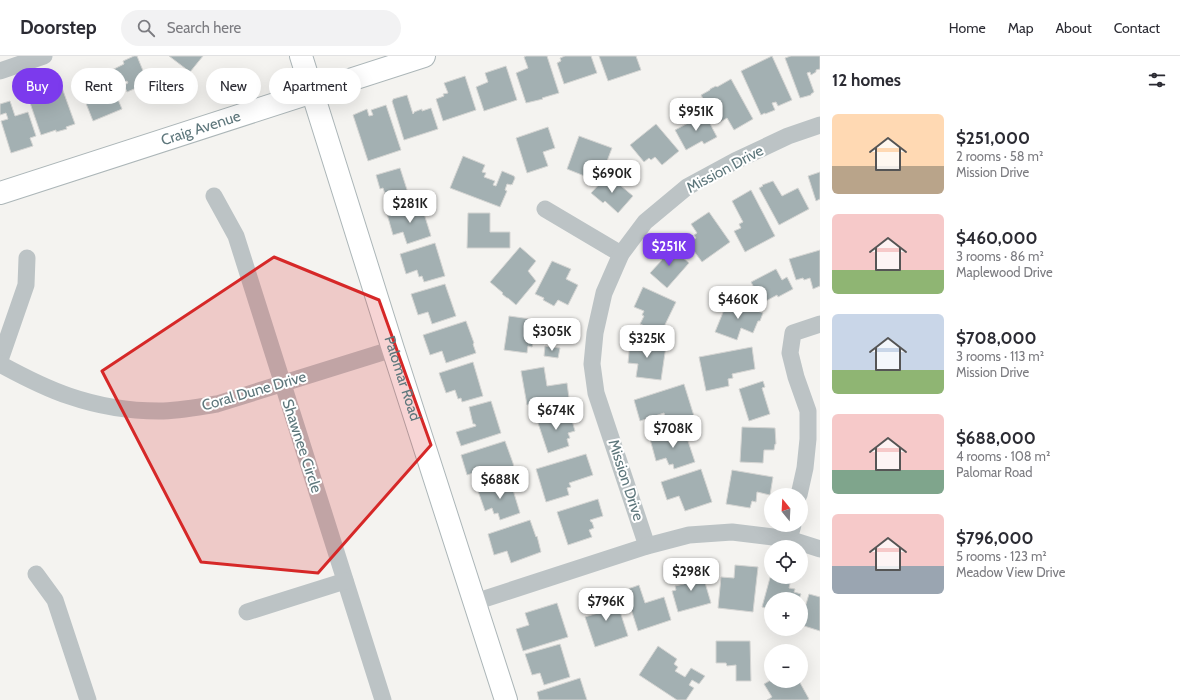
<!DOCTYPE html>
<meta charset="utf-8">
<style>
:root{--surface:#fff;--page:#f2f2f3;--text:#2b2b33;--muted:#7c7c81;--line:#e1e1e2;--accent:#7c3aed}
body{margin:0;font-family:Cabin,sans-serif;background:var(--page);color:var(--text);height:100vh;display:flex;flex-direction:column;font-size:15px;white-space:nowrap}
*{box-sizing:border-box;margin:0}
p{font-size:13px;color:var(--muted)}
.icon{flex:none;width:22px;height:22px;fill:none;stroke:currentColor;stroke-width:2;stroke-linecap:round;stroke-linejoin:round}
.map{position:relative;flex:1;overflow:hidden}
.details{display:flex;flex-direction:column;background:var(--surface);width:360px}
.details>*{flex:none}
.top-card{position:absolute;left:12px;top:12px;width:380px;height:36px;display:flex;gap:8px}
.needle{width:26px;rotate:342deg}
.fabs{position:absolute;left:764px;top:432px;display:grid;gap:8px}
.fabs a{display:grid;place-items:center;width:44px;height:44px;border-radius:50%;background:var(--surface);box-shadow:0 4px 16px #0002;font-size:20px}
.price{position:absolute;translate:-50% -34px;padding:0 9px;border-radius:8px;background:#fff;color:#222;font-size:13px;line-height:26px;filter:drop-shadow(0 1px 2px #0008)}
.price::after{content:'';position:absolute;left:50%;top:24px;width:12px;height:9px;margin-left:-6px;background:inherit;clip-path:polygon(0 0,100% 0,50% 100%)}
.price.active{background:var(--accent);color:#fff}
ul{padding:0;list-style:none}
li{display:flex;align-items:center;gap:12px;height:100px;padding:0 12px}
li span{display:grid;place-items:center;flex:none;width:112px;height:80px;border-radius:6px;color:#555}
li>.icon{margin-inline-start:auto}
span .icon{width:48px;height:48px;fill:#fffc;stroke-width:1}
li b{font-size:17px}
h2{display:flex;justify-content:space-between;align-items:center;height:48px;padding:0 12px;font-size:17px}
.pill{padding:0 14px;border-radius:18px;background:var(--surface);box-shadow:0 4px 16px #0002;font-size:14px;line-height:36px}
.pill.active{background:var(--accent);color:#fff}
header{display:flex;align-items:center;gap:24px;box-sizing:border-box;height:56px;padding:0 20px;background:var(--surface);border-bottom:1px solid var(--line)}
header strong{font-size:19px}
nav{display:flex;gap:22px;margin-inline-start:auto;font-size:14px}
.search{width:280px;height:36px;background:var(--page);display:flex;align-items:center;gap:10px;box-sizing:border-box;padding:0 14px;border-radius:22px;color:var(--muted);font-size:15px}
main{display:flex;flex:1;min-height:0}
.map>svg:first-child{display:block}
.building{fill:#a3b0b2;stroke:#d5d5d3}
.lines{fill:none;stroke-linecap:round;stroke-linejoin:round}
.secondary-casing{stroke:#acb6b8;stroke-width:24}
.street{stroke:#bcc3c5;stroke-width:17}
.secondary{stroke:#fff;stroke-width:22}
.marked{fill:#d62828;fill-opacity:0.2;stroke:#d62828;stroke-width:3;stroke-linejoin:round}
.labels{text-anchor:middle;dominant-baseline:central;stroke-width:4;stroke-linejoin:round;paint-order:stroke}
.street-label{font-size:15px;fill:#5e777c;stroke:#fff}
</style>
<header>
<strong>Doorstep</strong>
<div class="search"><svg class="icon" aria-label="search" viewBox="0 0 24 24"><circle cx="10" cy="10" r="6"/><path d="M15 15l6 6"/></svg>Search here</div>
<nav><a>Home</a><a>Map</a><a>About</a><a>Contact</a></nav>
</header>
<main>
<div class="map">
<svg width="820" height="644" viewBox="0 0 820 644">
<rect width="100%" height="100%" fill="#f4f3f0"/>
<g class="building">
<polygon points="134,0 137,0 148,27 127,36 124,29 128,27 127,25 118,28 112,14 124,8 123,5"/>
<polygon points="169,0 203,0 190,16"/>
<polygon points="526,0 547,0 559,37 542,42 543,43 526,47 516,17 528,12 524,1"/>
<polygon points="565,0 591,0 597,17 564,28 557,7 561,5 560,2"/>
<polygon points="599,0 636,0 641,14 608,25"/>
<polygon points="772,0 792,44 778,50 776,46 772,47 775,54 765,58 765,57 761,59 741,15"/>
<polygon points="791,0 820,0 820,13 816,14 816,16 811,19 810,16 807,17 814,36 811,38 811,39 800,42 785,2"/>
<polygon points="506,10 517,44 484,55 476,31 488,26 485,17"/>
<polygon points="105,13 122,53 93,65 77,25 88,21 88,23 91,21 91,20"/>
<polygon points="465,20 476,54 443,65 436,43 444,40 443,38 448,37 444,27"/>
<polygon points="731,23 753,63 734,74 727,62 717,68 701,39 710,34 710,33 716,30 717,31"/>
<polygon points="61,29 75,68 66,71 67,73 56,76 56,74 41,79 28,41 42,36 42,37 49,34 49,36 53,35 51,33"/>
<polygon points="407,39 413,58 414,57 414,56 422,53 422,55 431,52 438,73 404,84 392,45 393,44 393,43"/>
<polygon points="10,45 15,60 28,56 36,80 30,82 33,90 11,97 1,65 8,63 6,57 0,59 0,48"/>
<polygon points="386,49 401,94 368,105 353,59 367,53 369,60 373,59 371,54"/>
<polygon points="705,58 717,81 704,88 702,85 686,94 675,74"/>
<polygon points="656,68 679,95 662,109 655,101 651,104 649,102 644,106 630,89"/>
<polygon points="548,71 555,92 543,96 548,110 527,117 516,82"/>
<polygon points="579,80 612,92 604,113 596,110 595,113 591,112 587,121 567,113"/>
<polygon points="463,100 485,109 482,116 486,117 484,121 495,125 493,129 496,130 502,115 514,120 515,122 512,129 511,128 511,129 507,128 505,134 507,135 500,151 450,132"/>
<polygon points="400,112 410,143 389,149 383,132 380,133 376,119"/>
<polygon points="820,116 820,143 816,145 808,120"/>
<polygon points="608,119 633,140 618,157 605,145 603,147 591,137"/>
<polygon points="773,125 782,140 798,132 809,153 779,169 759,132 763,130 762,129"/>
<polygon points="751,134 775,180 745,196 734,175 741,172 739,168 743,166 732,145"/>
<polygon points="421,148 431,180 407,188 403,176 393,179 387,158"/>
<polygon points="709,156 730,186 702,206 688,187 696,182 694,179 697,177 691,168"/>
<polygon points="468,157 490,157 490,176 510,176 510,192 467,192"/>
<polygon points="435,187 445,220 424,226 422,220 419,221 417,214 406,218 400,198"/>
<polygon points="670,190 689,207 667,232 650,217 662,204 659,202"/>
<polygon points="520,191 536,205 528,215 536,225 516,249 508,242 507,242 502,238 503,237 490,226"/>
<polygon points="820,194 820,230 813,233 810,222 804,224 803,222 796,224 789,203"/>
<polygon points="552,205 571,213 566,223 578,229 568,249 558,244 554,250 543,244 544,242 535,238"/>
<polygon points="776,213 782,224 787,221 793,233 778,241 777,239 766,245 765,243 761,245 751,226"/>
<polygon points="445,228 456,260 432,268 428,256 418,259 411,238"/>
<polygon points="643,231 676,246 661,277 640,268 644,260 642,259 644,255 634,251"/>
<polygon points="728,244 763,257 760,265 758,265 753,277 741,272 737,284 715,276"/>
<polygon points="509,260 560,267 558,286 544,284 544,288 533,287 532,291 528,290 527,297 504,294"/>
<polygon points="466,265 474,287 473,288 476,297 446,307 442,295 430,299 423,279"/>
<polygon points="630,285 666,290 661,324 636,321 638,308 628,307"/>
<polygon points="545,290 560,292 558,302 544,300"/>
<polygon points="752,291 755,313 732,318 733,322 728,323 729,330 706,335 699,301"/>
<polygon points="473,306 483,340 462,346 461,342 458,343 455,334 446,337 439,317"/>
<polygon points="544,311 547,330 567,327 569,342 527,349 521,315"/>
<polygon points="763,325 765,331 762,332 770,358 749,365 739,333"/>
<polygon points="684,328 694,360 672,367 670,360 665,361 664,357 640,365 634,344"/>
<polygon points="491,345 501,377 461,390 456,376 476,370 475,368 473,368 469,351"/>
<polygon points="569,354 575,375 568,377 570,382 567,383 569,390 548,397 537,364"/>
<polygon points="742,371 775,372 776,388 775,388 774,394 764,394 763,407 740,406"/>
<polygon points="684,373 695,406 674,413 673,408 669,409 666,402 656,405 650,383"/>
<polygon points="505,385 513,407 515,417 485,427 483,421 481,421 479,415 467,419 461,399"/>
<polygon points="586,398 593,419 569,427 571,431 567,432 569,439 546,446 536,413"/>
<polygon points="701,413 712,446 685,455 679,440 667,444 661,426"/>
<polygon points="732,414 773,421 770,439 757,436 756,446 752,445 750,452 726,448"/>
<polygon points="510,424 520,457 500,464 498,457 494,458 492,452 485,455 478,435"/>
<polygon points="598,443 603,460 590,464 591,466 592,466 594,472 589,474 592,481 568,489 557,456"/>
<polygon points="530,464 536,481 537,480 541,496 511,507 507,495 494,499 488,478"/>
<polygon points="735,509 758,511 753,556 718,552 721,521 734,522"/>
<polygon points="701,513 711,547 678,556 672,535 676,534 675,530 684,528 681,519"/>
<polygon points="771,518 771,521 782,521 791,524 789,532 795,533 794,536 801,538 799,543 771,543 771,553 762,551"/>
<polygon points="639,529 645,547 664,541 671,564 638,575 625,534"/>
<polygon points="614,537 628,580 595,591 585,561 598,557 594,544"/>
<polygon points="809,538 820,541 820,575 801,569 801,565"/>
<polygon points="557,547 568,581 523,595 516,573 529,569 525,557"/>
<polygon points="716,585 750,585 751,625 736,625 736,609 727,610 726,607 716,607"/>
<polygon points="560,588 570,621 544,629 540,617 532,619 525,598"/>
<polygon points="658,590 677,603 674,608 678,611 675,615 685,621 691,612 705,620 699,628 692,624 689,629 694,632 686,644 677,644 639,619"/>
<polygon points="580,622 587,644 539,644 537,636"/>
<polygon points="771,624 771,625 799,625 809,643 807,644 767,644 772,641 764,628"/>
</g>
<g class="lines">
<defs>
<g id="secondary">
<path id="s1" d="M301,0L393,293L506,644"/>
<path id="s2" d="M0,137L424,0"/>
</g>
</defs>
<use href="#secondary" class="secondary-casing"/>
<g class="street">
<polyline points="0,15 44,0"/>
<polyline points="214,140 236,180 383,644"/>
<polyline points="545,153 621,198"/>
<polyline points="0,304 26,229 27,202"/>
<path d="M0,308C22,320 45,332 69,340C98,350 129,355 159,355C179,355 198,351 217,348L393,293"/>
<polyline points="799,439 805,412 808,383 808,355 796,321 790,297 793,277 820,268"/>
<polyline points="789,483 793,469"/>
<polyline points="647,490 596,337 592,308 595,277 604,237 621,198 645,166 687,131 735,105 788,80 820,69"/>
<polyline points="36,518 55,544 88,644"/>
<polyline points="475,546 647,490 689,479 732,476 789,483 820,493"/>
<polyline points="247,556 345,525"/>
</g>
<use href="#secondary" class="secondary"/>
</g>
<path class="marked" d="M274,201L379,244L431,389L318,517L201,506L102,315Z"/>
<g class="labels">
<g class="street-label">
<text stroke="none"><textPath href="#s2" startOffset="211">Craig Avenue</textPath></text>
<text transform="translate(725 113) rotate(-28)">Mission Drive</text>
<text stroke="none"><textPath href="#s1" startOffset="338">Palomar Road</textPath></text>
<text transform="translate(254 335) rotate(-16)">Coral Dune Drive</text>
<text transform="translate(302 390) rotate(72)">Shawnee Circle</text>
<text transform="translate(626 424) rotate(72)">Mission Drive</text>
</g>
</g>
</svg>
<div class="fabs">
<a><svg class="needle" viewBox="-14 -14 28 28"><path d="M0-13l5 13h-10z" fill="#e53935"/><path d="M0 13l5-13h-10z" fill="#7c7c81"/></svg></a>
<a><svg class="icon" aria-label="locate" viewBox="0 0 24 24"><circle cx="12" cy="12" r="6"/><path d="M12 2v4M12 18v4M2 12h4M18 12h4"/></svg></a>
<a>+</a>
<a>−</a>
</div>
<b class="price" style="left:696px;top:76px">$951K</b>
<b class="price" style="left:612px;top:138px">$690K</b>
<b class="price" style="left:410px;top:168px">$281K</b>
<b class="price active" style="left:669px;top:211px">$251K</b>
<b class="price" style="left:738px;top:264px">$460K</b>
<b class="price" style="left:552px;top:296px">$305K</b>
<b class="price" style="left:647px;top:303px">$325K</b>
<b class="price" style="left:556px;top:375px">$674K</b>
<b class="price" style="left:673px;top:393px">$708K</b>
<b class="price" style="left:500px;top:444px">$688K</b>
<b class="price" style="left:691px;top:536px">$298K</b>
<b class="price" style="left:606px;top:566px">$796K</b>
<div class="top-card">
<a class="pill active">Buy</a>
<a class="pill">Rent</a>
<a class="pill">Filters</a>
<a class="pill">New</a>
<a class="pill">Apartment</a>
</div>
</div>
<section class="details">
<h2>12 homes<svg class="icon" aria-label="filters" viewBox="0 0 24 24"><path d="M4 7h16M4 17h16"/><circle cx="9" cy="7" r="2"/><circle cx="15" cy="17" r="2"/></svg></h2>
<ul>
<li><span style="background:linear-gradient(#ffd9b3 65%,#b9a48a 0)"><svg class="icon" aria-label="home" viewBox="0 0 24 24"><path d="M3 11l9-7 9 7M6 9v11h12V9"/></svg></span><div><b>$251,000</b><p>2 rooms · 58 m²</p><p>Mission Drive</p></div></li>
<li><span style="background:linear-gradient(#f6c9c9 70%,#8fb573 0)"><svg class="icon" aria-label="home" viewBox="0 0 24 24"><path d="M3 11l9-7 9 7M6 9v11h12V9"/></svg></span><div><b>$460,000</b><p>3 rooms · 86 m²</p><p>Maplewood Drive</p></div></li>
<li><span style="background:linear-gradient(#c9d6e8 70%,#8fb573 0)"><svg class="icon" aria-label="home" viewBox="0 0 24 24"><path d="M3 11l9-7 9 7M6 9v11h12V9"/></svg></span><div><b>$708,000</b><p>3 rooms · 113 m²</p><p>Mission Drive</p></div></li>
<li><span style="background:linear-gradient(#f6c9c9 70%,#7fa58c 0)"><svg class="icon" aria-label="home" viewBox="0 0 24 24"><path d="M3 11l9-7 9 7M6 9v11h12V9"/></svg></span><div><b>$688,000</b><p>4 rooms · 108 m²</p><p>Palomar Road</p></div></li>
<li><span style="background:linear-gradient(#f6c9c9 65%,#9aa5b1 0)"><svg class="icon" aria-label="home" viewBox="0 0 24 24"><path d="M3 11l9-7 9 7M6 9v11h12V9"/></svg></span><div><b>$796,000</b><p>5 rooms · 123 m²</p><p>Meadow View Drive</p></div></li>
</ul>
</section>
</main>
